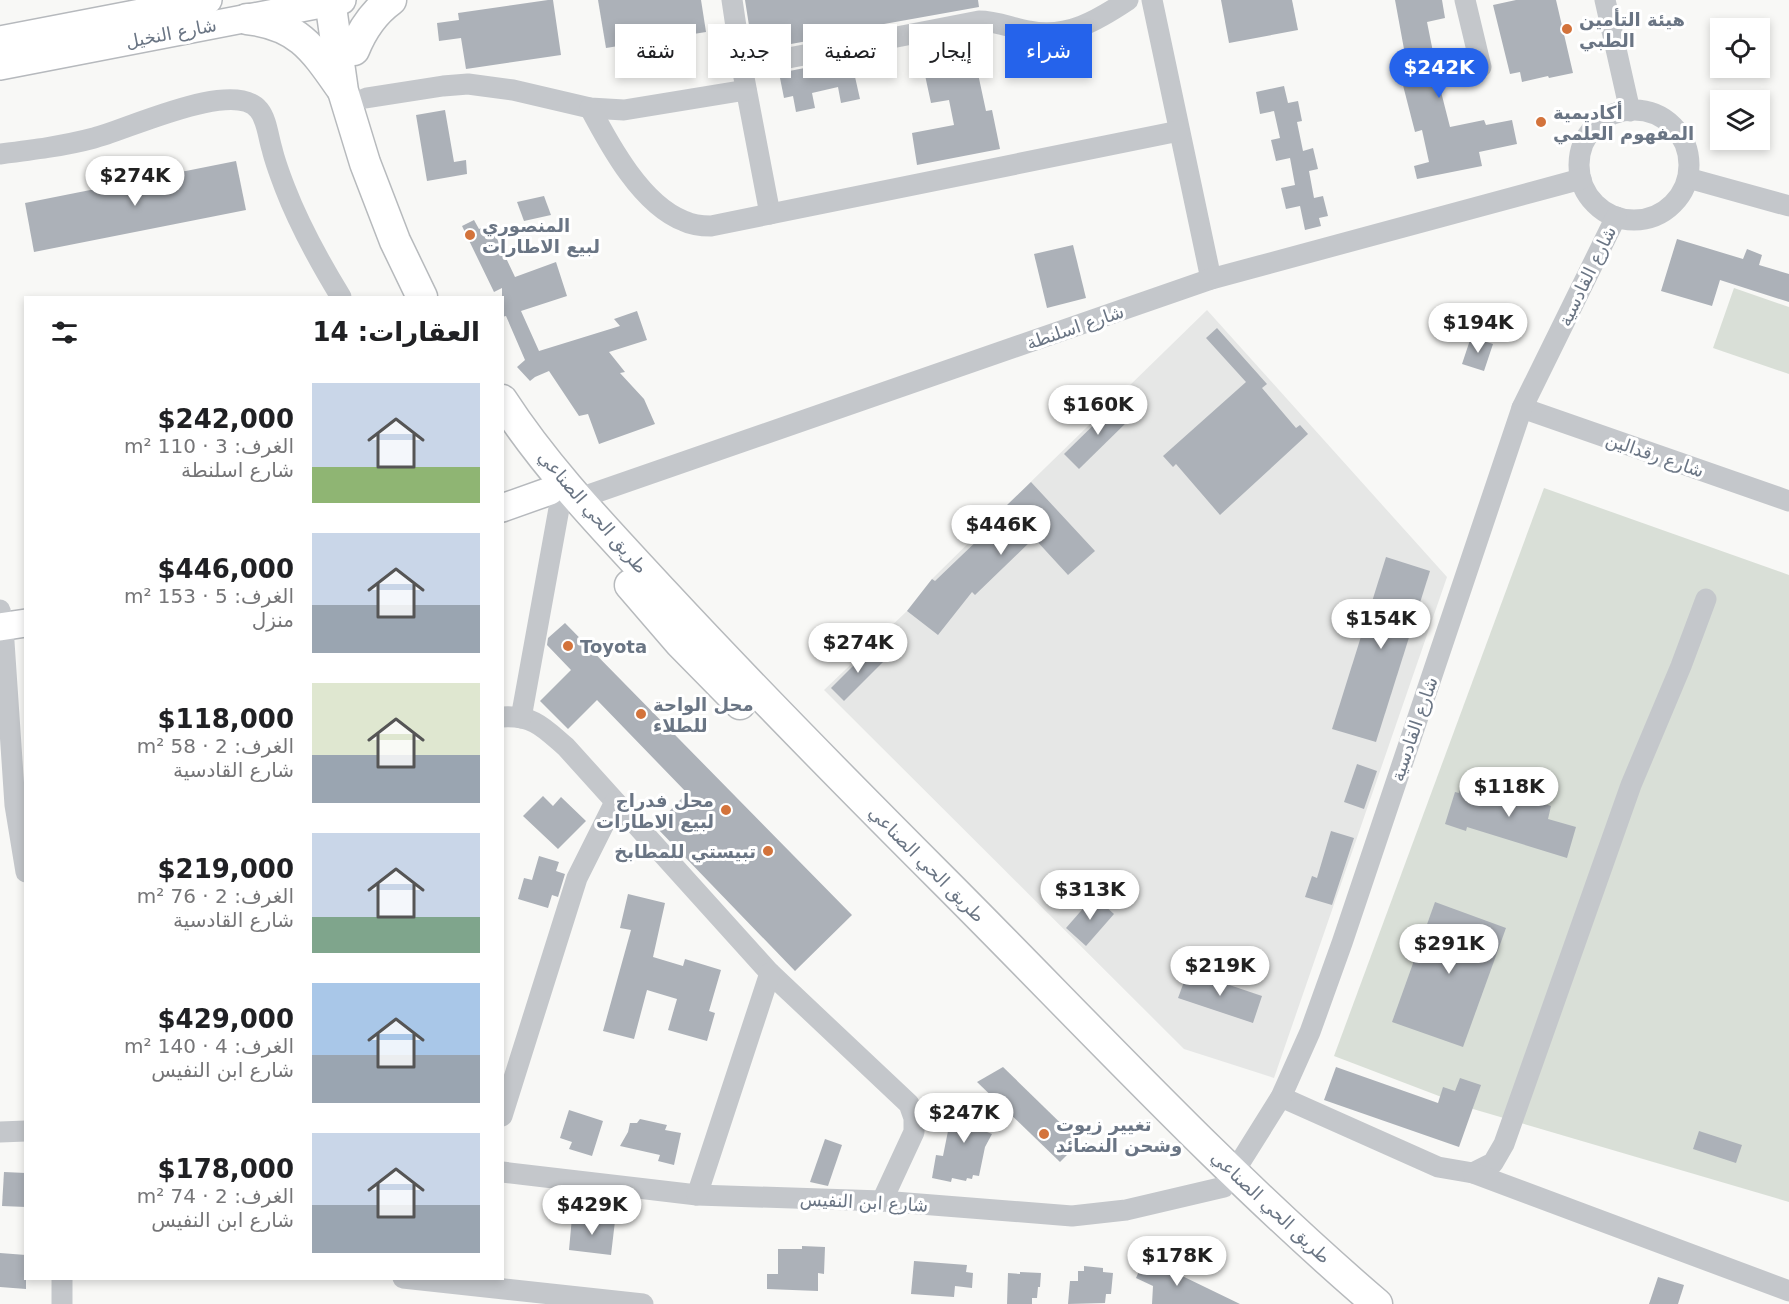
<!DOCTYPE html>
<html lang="ar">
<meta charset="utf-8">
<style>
:root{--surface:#fff;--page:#f6f6f6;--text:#202124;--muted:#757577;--accent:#2563eb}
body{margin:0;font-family:"DejaVu Sans",Vazirmatn,sans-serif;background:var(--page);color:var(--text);direction:rtl;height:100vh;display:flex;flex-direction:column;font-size:22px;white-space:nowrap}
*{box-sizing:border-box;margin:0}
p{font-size:20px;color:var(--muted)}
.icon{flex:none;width:33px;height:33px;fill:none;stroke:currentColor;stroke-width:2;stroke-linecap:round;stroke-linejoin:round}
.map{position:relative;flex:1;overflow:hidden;direction:ltr}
.side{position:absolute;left:24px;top:296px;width:480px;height:984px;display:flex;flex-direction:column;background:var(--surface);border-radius:0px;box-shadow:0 3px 9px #0003;direction:rtl}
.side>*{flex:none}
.top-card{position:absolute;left:522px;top:24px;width:570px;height:54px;direction:rtl;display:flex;gap:12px}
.fabs{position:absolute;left:1710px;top:18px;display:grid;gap:12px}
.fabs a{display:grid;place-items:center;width:60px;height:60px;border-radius:0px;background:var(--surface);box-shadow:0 3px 9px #0003;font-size:30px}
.price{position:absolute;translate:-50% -51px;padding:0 14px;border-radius:21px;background:#fff;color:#222;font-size:20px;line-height:39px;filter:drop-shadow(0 2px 3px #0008)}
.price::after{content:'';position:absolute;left:50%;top:36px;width:18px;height:14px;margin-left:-9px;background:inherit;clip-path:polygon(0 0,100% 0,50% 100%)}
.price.current{background:var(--accent);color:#fff}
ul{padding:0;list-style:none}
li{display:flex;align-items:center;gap:18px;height:150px;padding:0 24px}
li span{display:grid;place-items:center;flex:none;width:168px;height:120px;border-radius:0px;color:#555}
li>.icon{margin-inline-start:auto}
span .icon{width:72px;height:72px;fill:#fffc;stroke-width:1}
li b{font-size:26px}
h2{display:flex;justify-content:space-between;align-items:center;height:72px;padding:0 24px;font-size:26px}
.pill{padding:0 21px;border-radius:0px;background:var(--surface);box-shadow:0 3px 9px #0003;font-size:21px;line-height:54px}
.pill.current{background:var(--accent);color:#fff}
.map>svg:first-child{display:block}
.built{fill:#e6e7e6}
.green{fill:#d9dfd7}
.building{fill:#acb1b8}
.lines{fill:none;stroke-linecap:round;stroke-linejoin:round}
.major-casing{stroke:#b6b9bd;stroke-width:30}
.highway-casing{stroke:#b7babd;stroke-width:33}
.minor{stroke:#c4c7cb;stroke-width:21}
.major{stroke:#fff;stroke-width:27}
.highway{stroke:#fff;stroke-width:30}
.poi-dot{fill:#d3733b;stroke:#fff;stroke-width:2}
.labels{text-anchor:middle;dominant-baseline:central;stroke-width:6;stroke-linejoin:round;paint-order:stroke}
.poi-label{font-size:18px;font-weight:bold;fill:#6a7584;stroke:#fff;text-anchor:start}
.street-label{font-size:18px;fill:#6a7584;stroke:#fff}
</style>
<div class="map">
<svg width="1789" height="1304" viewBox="0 0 1789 1304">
<rect width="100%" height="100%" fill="#f8f8f6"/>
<polygon class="built" points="1207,310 1447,577 1274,1078 1184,1049 824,690 907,611 932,579 1005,507"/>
<g class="green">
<polygon points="1734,288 1789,307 1789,374 1713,348"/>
<polygon points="1544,488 1789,575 1789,1202 1473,1109 1334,1056"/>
</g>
<g class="building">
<polygon points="548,0 553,0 561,55 466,69 461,38 439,41 437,23 459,20 458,13"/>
<polygon points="598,0 701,0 706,32 606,48"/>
<polygon points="745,0 978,0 979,7 845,31 846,34 753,51"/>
<polygon points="1221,0 1292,0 1298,30 1229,43"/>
<polygon points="1395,0 1442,0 1445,18 1427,22 1433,52 1437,51 1445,82 1439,84 1450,127 1484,120 1486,125 1512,120 1517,144 1479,152 1482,166 1417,179 1414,166 1429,162 1422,130 1415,132 1397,62 1406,60"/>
<polygon points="1516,0 1556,0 1573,73 1549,78 1548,76 1522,82 1520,72 1510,74 1493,5"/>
<polygon points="971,41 986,111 992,110 1000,149 917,165 912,133 954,125 949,100 931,103 920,52"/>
<polygon points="851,59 860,99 841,103 838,87 812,93 815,108 796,112 793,96 784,98 779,73"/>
<polygon points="1284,86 1288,103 1298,101 1302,121 1297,122 1303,151 1313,148 1318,169 1309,171 1314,198 1323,196 1328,216 1319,218 1321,226 1305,230 1300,206 1286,209 1281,188 1295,185 1290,158 1276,161 1271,140 1280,138 1274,111 1260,114 1256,92"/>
<polygon points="445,110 454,162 466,160 467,174 427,181 416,115"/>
<polygon points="236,161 246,210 34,252 25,203"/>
<polygon points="544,196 551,215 524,221 517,202"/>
<polygon points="474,220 479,229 490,224 515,277 556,262 567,296 521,311 539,351 620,326 614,319 637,311 647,340 609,352 625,372 620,373 644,399 655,424 599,444 588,414 579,416 549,371 535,377 530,381 517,367 525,360 506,316 502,317 502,288 494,292 462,226"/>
<polygon points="1677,239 1743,259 1747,249 1762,255 1759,265 1789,274 1789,302 1720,280 1712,306 1661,291"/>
<polygon points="1073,245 1086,298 1047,308 1034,254"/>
<polygon points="1217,328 1267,384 1262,388 1296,428 1300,425 1308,434 1220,515 1176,464 1173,467 1163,456 1246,382 1206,338"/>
<polygon points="1471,337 1493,344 1484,371 1462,364"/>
<polygon points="1116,403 1131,418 1079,469 1064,454"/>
<polygon points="1031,482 1095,551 1068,575 1034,538 975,595 972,592 938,635 907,611 932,579 935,581 1008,511 1005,507"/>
<polygon points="1386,557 1430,571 1376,742 1332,729"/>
<polygon points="565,623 852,915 795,971 655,826 687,793 597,700 568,729 540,701 571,670 547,645 548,638"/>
<polygon points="873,646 886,659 844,701 831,688"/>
<polygon points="1357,764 1377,771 1364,809 1344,802"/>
<polygon points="1464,778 1551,806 1548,819 1576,827 1567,858 1467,827 1466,831 1445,824 1455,792 1459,793"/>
<polygon points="543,796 553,806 561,797 586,821 558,849 523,816"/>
<polygon points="1331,831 1354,838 1332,905 1305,897 1312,876 1317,878"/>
<polygon points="539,856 559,862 556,871 565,874 558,897 552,895 548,908 518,899 524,878 532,880"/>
<polygon points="628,894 665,903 653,957 683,966 685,959 721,970 709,1011 715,1013 707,1041 668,1030 677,999 647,990 634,1039 603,1031 631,930 620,928"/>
<polygon points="1094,896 1114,914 1086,946 1066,928"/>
<polygon points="1435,902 1506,928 1463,1047 1392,1022"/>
<polygon points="1188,971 1262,996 1253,1023 1178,998"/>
<polygon points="1003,1067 1080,1142 1060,1162 977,1082"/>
<polygon points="1336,1067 1438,1103 1443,1087 1455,1091 1460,1078 1481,1085 1459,1147 1324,1100"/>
<polygon points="959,1099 995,1117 987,1132 992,1134 985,1147 979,1176 973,1175 972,1179 967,1178 966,1181 952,1178 951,1182 932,1178 936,1155 943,1156 948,1131 944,1129"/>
<polygon points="569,1110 603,1121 592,1156 569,1149 572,1142 560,1138"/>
<polygon points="640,1119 667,1125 665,1130 681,1133 674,1165 658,1161 660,1155 620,1146 628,1132 630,1123 637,1123"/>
<polygon points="1699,1131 1742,1145 1736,1163 1693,1149"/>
<polygon points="825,1139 842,1145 828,1186 810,1182"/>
<polygon points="4,1172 26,1173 26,1207 2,1206"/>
<polygon points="572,1217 581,1221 583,1218 615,1221 611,1255 569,1250"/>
<polygon points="802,1246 825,1247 824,1274 818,1273 818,1291 767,1289 767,1274 778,1274 778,1249 802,1249"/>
<polygon points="0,1253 26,1255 26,1289 0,1287"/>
<polygon points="1145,1258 1240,1304 1152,1304 1153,1286 1136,1278"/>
<polygon points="914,1261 967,1265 966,1272 973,1273 972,1288 955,1286 954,1297 911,1294"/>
<polygon points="1084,1266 1103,1268 1103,1272 1113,1273 1111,1294 1106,1294 1105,1303 1068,1304 1070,1281 1078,1281 1078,1271 1084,1271"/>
<polygon points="1020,1272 1041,1273 1040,1287 1038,1287 1037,1298 1032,1298 1032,1304 1007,1304 1008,1273 1020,1274"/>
<polygon points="1658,1277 1684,1285 1678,1304 1649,1304"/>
</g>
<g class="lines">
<defs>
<g id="major">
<polyline points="0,40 208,0"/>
<polyline points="0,66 342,0"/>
<polyline points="502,508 550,491"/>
<polyline points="0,627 26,623"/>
</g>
<g id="highway">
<polyline points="330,0 343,91 365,163 395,241 422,297"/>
<path d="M247,19C298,25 313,48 341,88"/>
<path d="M354,50C362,30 373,13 391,0"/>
<path d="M502,400C548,471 608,532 665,594C755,691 849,786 943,880C1086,1023 1223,1172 1377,1304"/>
<polyline points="630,585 680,643 740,704"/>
</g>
</defs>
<use href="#major" class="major-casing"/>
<use href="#highway" class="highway-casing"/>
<g class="minor">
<polyline points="732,0 742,67 770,214"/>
<polyline points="1152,0 1211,279"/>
<polyline points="1465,0 1481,67"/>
<polyline points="1605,0 1630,111"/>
<path d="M742,67L979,21C996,21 1012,28 1029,31C1067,39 1098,20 1128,0"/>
<polyline points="366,98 443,86 468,84 513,90 590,108 624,110 746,90"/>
<path d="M590,108C610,146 642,205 684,221C692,225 702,226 711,226L1179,131"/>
<circle cx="1634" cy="165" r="55"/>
<path d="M0,154C32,150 64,146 94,138C127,130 234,78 259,110C267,120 268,136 272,149C275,162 280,175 285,188C300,227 319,261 341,297"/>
<polyline points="1688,178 1789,206"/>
<polyline points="1522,408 1789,501"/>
<polyline points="577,499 1211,279 1581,179"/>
<polyline points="0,610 3,627 15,805 26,872"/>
<path d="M502,717C534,715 544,728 566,747L770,973L909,1104L914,1118V1132L882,1201"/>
<polyline points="521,718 560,503"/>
<polyline points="1281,1097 1438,1167 1473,1173 1493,1163 1504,1144 1631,785 1681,666 1706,599"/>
<polyline points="502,1116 577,878 615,802"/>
<polyline points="0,1132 26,1131"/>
<polyline points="502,1172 697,1195 882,1201 1072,1216 1126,1210 1224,1187"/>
<polyline points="1234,1172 1281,1097 1310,1032 1342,943 1522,408 1616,217"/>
<polyline points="1473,1173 1789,1291"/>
<polyline points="697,1195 770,973"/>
<polyline points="62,1278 62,1304"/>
<polyline points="403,1278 643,1304"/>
</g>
<use href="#major" class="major"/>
<use href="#highway" class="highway"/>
</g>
<g class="poi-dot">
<circle cx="1567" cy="29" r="6"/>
<circle cx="1541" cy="122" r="6"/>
<circle cx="470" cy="235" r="6"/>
<circle cx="568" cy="646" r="6"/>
<circle cx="641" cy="714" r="6"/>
<circle cx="726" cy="810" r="6"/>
<circle cx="768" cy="851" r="6"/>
<circle cx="1044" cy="1134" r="6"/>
</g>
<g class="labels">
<g class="poi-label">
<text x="1579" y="19">هيئة التأمين<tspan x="1579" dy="21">الطبي</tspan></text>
<text x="1553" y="112">أكاديمية<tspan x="1553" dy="21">المفهوم العلمي</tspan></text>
<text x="482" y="225">المنصوري<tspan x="482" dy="21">لبيع الاطارات</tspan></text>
<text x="580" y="646">Toyota</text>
<text x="653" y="704">محل الواحة<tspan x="653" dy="21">للطلاء</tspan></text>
<text x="714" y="800" text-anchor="end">محل فدراج<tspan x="714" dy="21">لبيع الاطارات</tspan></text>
<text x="756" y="851" text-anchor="end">تبيستي للمطابخ</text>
<text x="1056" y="1124">تغيير زيوت<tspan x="1056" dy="21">وشحن النضائد</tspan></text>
</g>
<g class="street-label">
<text transform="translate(171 33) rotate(-11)">شارع النخيل</text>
<text transform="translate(1587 276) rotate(-64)">شارع القادسية</text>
<text transform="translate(1075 327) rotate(-19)">شارع اسلنطة</text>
<text transform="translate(1655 455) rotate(19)">شارع رقدالين</text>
<text transform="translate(593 512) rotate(49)">طريق الحي الصناعي</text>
<text transform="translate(1414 729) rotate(-71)">شارع القادسية</text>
<text transform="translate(927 864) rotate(45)">طريق الحي الصناعي</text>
<text transform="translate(864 1202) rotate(3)">شارع ابن النفيس</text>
<text transform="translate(1271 1207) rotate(43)">طريق الحي الصناعي</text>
</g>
</g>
</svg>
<div class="fabs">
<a><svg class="icon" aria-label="locate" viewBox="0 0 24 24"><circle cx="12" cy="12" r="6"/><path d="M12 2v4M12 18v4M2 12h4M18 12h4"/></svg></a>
<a><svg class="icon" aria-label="layers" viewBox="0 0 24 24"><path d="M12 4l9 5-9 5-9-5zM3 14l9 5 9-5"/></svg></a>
</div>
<b class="price current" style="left:1439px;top:99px">$242K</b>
<b class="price" style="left:135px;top:207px">$274K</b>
<b class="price" style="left:1478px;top:354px">$194K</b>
<b class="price" style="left:1098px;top:436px">$160K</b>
<b class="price" style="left:1001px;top:556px">$446K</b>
<b class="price" style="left:1381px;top:650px">$154K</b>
<b class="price" style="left:858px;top:674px">$274K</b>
<b class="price" style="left:1509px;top:818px">$118K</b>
<b class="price" style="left:1090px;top:921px">$313K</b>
<b class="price" style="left:1449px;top:975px">$291K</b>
<b class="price" style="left:1220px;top:997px">$219K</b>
<b class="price" style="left:964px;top:1144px">$247K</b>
<b class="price" style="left:592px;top:1236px">$429K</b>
<b class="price" style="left:1177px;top:1287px">$178K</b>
<div class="top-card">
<a class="pill current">شراء</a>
<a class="pill">إيجار</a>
<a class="pill">تصفية</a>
<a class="pill">جديد</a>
<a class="pill">شقة</a>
</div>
<section class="side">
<h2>العقارات: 14<svg class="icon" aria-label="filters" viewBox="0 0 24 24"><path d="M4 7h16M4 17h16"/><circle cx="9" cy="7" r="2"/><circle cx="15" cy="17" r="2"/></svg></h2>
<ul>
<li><span style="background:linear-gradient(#c9d6e8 70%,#8fb573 0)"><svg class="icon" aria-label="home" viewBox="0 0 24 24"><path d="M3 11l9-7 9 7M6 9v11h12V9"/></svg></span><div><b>$242,000</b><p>الغرف: 3 · 110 m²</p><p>شارع اسلنطة</p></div></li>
<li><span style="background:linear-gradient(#c9d6e8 60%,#9aa5b1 0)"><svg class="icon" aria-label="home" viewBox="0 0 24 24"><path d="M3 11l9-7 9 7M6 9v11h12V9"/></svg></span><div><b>$446,000</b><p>الغرف: 5 · 153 m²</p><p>منزل</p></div></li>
<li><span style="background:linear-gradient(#dfe7d0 60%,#9aa5b1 0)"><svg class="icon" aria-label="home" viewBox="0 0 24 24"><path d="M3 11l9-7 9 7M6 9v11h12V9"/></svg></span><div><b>$118,000</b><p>الغرف: 2 · 58 m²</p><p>شارع القادسية</p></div></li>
<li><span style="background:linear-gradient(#c9d6e8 70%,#7fa58c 0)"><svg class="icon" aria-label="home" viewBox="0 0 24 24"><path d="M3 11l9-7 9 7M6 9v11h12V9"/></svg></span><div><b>$219,000</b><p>الغرف: 2 · 76 m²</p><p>شارع القادسية</p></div></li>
<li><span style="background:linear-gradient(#a9c7e8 60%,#9aa5b1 0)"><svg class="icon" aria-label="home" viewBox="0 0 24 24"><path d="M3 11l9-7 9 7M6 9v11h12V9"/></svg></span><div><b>$429,000</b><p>الغرف: 4 · 140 m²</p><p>شارع ابن النفيس</p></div></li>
<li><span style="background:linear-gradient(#c9d6e8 60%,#9aa5b1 0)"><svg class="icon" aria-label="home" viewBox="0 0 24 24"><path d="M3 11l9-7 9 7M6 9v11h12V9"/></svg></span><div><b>$178,000</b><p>الغرف: 2 · 74 m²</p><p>شارع ابن النفيس</p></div></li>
</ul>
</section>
</div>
